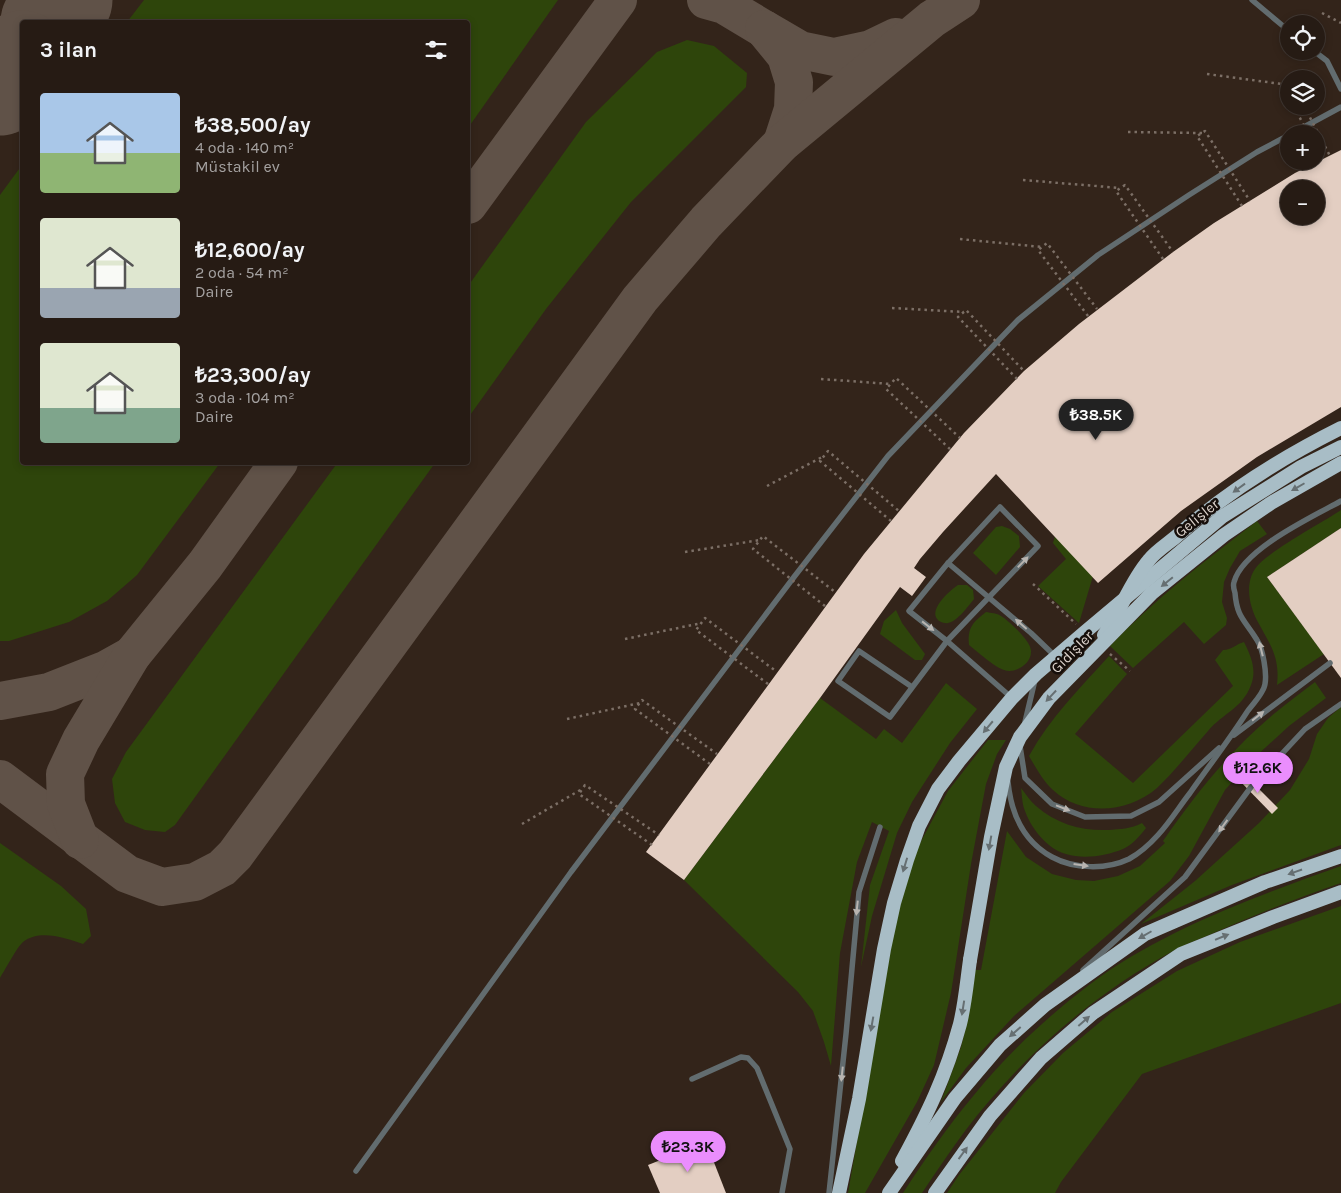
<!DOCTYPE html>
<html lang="tr">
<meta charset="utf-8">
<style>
:root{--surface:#261b14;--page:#2e241d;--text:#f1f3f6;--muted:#a4a1a0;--line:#423934;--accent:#ea8dfd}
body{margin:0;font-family:Karla,sans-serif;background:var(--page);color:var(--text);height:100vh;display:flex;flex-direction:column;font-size:19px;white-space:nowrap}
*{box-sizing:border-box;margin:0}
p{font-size:16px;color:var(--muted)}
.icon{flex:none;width:28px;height:28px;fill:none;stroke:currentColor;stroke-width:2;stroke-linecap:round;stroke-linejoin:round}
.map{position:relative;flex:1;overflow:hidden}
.details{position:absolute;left:20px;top:20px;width:450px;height:445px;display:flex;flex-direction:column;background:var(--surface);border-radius:5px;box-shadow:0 2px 8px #0003,0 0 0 1px var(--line)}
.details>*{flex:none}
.controls{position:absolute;left:1280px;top:15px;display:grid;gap:10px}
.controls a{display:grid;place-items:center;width:45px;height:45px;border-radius:50%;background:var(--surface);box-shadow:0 2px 8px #0003,0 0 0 1px var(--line);font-size:25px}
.price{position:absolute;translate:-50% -42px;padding:0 11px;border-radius:18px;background:var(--accent);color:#111;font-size:16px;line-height:32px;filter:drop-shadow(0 1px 2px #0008)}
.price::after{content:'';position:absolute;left:50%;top:30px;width:15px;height:11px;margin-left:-8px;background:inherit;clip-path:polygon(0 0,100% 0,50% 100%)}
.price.selected{background:#222;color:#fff}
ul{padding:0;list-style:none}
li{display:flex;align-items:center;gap:15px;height:125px;padding:0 20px}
li span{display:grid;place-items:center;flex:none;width:140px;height:100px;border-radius:5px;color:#555}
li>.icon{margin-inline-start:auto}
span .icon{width:60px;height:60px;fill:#fffc;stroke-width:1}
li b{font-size:21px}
h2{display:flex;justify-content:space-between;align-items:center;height:60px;padding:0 20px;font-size:21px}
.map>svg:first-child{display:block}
.green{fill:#2e450b}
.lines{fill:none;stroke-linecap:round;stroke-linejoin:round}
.taxiway{stroke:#605248;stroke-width:38}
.runway{stroke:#605248;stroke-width:95}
.building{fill:#e3cec2;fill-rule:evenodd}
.path{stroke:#7c6f66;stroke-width:2.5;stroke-dasharray:2.5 4;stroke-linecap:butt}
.service{stroke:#626c6f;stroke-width:5.5}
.trunk{stroke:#a8bdc6;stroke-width:14}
.path-bridge{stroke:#7c6f66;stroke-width:2.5;stroke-dasharray:2.5 4;stroke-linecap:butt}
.trunk-bridge{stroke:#a8bdc6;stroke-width:14}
.oneway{fill:#666f72}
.oneway2{fill:#b8b4b0}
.labels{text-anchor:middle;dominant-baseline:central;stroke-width:5;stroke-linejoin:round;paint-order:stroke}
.street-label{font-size:15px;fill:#ddd3cc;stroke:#160f0b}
</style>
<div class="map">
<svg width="1341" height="1193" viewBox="0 0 1341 1193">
<rect width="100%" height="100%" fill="#33241a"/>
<g class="green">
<polygon points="144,0 558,0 468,128 468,22 127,22"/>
<polygon points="687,40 714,46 747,73 746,87 631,202 546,309 468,418 468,286 586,122 657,52"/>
<polygon points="22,165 22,462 220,463 137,575 107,601 69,622 9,641 0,641 0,195"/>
<polygon points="338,462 435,463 175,825 165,832 145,830 125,822 115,803 112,779 126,752"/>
<path d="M1341,510V528L1267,577L1324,654L1277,685C1280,658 1271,646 1259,624C1250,609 1244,585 1255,569C1266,552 1322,523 1341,510Z"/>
<path d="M1257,521L1267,534L1240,551L1230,568L1224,582L1222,602L1227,618L1226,625L1204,644L1184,622L1133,668L1110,646C1155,599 1206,560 1257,521Z"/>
<polygon points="1002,526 1010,529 1019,536 1020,547 996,575 973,553 996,527"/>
<polygon points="1055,536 1093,576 1079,623 1038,586 1066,559 1053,543"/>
<path d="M958,585H967L973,590L974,599C968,606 958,621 948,623C946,624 942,622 941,622C924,613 950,590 958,585Z"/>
<polygon points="896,610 902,623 925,654 922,660 915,660 880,634 884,621"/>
<path d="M986,612C991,613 997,613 1001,616C1009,621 1031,641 1031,651C1032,664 1015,674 1004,670C994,667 978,652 969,645C967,628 973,622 986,612Z"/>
<path d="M1244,642C1251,656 1257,670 1251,685C1242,709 1223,713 1208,731C1191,750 1175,771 1157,788C1128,813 1082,817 1053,790C1043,781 1036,768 1029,756C1050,718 1080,688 1109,656L1127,674L1075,734L1133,783L1233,686L1215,660L1223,650C1232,650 1236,644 1244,642Z"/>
<path d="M1315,682L1326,698L1289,726L1253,759L1225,790L1189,856L1170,881L1014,1016L966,1068L941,1102L961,1047L968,1018L975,970H981L1007,831L1026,857L1052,874L1076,880L1094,881L1118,876L1140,866L1165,843L1163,841C1195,795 1231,749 1275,713C1288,702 1302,692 1315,682Z"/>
<polygon points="946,683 977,709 950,743 912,802 897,833 872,916 861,967 870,885 889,831 872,822 857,862 840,953 831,1066 824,1042 813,1011 798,992 684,880 820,698 876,739 884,729 902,743"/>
<polygon points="1341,707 1341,845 1232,885 1141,924 1195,881 1259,823 1290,790 1309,759 1317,734 1328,718"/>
<polygon points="988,740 1006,740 997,754 986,784 971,864 951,993 934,1065 917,1102 865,1193 848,1193 899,901 918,847 948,791"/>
<path d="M1021,788C1026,794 1030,801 1036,806C1057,824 1081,831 1108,830C1120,829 1131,829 1142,823L1146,828C1140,836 1132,845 1123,849C1101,858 1069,862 1049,845C1039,837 1029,823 1025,811C1022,804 1022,795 1021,788Z"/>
<path d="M0,843L61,886L86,909L91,936L83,944C65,938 40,929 23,942C17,947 5,970 0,978Z"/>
<path d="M1341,866V883C1299,897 1258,914 1218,931C1203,938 1187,943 1173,951C1092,995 1020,1058 965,1131C950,1151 936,1172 922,1193H903C925,1159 948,1126 974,1095C1007,1054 1047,1017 1089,985C1160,931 1257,896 1341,866Z"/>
<polygon points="1341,906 1341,1003 1142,1074 1061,1182 1055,1193 947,1193 959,1175 1024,1093 1063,1053 1112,1012 1177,971 1240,942"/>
</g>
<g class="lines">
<g class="taxiway">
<polyline points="706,0 724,5 764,29"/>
<polyline points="782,143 793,109 794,82 786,56 764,29 800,50 834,57 871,49 896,37"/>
<polyline points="468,205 618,0"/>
<polyline points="0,701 49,692 105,670 132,655"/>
<polyline points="0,779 127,874 162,887 195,882 222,868 235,855 640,299 706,222 782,143 932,19 961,0"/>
<polyline points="80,840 66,804 65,774 81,740 132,655 205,565 279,462"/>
</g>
<g class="runway">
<polyline points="48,22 65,0"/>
<polyline points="0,88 22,58"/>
</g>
</g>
<g class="building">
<path d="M1341,150V407L1257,457L1181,511L1098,583L996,474L943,532L920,559L914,568L926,577L912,596L900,587L820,698L684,880L646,852L864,554L964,433L1024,371L1079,324L1173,252L1214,223L1295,173ZM1289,189H1316V216H1289Z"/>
<polygon points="1341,528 1341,678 1267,577"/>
<polygon points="1243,773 1278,808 1272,814 1237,778"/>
<polygon points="706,1142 726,1193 660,1193 648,1165"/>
</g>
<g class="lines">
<g class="path">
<polyline points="1322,13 1341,23"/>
<polyline points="1207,74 1289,85"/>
<polyline points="1289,87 1285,89 1289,97"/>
<polyline points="1128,132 1202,133"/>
<polyline points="1316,149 1322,160"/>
<polyline points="1023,180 1120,188"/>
<polyline points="960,239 1042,247"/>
<polyline points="892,308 964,312"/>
<polyline points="821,379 891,384"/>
<polyline points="767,486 824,456"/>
<polyline points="685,552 760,540"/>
<polyline points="1033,584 1076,624"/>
<polyline points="625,639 702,623"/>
<polyline points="1110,654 1130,671"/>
<polyline points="567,719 640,703"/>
<polyline points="522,824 582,789"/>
</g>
<g class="service">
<polyline points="1252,0 1289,31"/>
<polyline points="1314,51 1327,61 1341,89"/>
<polyline points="1291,134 1341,107"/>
<polyline points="912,687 859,651 838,681 890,717 947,641 1038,546 1000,507 948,563"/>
<polyline points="1012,698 947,641 909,611 948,563 1031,633 1056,657"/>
<polyline points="1025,722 1035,680"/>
<polyline points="1234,735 1330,663"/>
<polyline points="1020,746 1025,778 1052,804 1085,817 1131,816 1159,802 1219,748"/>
<path d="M1008,782C1011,813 1023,841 1052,857C1074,869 1106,870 1129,859C1140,853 1149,845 1158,835C1170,822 1179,807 1190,793C1209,766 1229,740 1247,712C1252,705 1264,693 1265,684C1267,673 1263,649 1257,640C1245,620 1237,618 1235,593C1234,590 1233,585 1234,582C1243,549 1312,517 1341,501"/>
<polyline points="1083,970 1185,877 1251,787 1305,729 1341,704"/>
<polyline points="692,1079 741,1057 748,1058 757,1068 790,1149 782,1193"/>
<polyline points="356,1171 571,872 794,577 888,456 1018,320 1098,255 1189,195 1257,152 1289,135"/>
<polyline points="829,1193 846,1034 859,892 880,827"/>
</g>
<g class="trunk">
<path d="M902,1161C927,1115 946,1076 960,1024C965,1004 967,981 970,960"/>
<polyline points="839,1193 859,1099 884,949 894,903 907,860 919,826 938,789 959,761 1012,698 1036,674 1085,632 1223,516 1301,467 1341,447"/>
<polyline points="889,1193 955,1098 1000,1045 1045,1005 1145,934 1265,882 1341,856"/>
<polyline points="935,1193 990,1116 1041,1058 1093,1013 1181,954 1273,917 1341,892"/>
</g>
<g class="path-bridge">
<polyline points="1294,106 1308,134"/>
<polyline points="1304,106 1330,156"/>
<polyline points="1242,206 1197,136 1205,131 1250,201"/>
<polyline points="1163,259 1116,191 1125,185 1173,252"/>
<polyline points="1088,316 1038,250 1047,243 1097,309"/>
<polyline points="1017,379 958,317 966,310 1024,371"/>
<polyline points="950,449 886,389 896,378 960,438"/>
<polyline points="891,521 820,461 828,451 899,511"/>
<polyline points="825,606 753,549 763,536 835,592"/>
<polyline points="768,684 696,630 705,618 777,672"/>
<polyline points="710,764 635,709 642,700 717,754"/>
<polyline points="652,845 579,794 585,785 659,835"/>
</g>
<g class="trunk-bridge">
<path d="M1104,635C1121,611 1130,582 1149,560C1157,550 1169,543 1178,535C1227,492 1283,457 1341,428"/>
<polyline points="970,960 991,837 1006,767 1020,737 1049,698 1152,593 1224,535 1271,503 1341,463"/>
</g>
</g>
<defs><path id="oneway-solid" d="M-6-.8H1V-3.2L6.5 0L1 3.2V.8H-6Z" transform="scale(1.25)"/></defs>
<g class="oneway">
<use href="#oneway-solid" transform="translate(1298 487) rotate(150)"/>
<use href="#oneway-solid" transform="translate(1239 488) rotate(144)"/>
<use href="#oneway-solid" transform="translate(1167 582) rotate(141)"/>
<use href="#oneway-solid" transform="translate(1051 696) rotate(133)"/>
<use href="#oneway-solid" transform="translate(988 727) rotate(130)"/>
<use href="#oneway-solid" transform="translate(990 843) rotate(100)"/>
<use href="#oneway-solid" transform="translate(905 865) rotate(107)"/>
<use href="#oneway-solid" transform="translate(1295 872) rotate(161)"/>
<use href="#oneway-solid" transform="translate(1145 935) rotate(150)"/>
<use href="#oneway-solid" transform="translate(1222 937) rotate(-22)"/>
<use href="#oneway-solid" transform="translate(963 1008) rotate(99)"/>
<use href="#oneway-solid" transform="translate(1084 1021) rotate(-41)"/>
<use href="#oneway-solid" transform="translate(872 1024) rotate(100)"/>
<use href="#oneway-solid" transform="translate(1015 1032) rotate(139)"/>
<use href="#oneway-solid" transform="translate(963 1153) rotate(-54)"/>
</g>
<g class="oneway2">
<use href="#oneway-solid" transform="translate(1023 562) rotate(-46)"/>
<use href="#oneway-solid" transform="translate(1021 624) rotate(-139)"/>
<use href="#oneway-solid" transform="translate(928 626) rotate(38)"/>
<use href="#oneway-solid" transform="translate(1261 649) rotate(-104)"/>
<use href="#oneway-solid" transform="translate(1258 716) rotate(-38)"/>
<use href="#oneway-solid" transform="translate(1063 808) rotate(21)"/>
<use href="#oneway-solid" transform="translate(1223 826) rotate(126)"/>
<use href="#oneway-solid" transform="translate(1081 865) rotate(8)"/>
<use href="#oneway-solid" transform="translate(857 908) rotate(96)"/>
<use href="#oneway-solid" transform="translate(842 1074) rotate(96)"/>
</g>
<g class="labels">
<g class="street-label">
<text transform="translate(1197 518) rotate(-39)">Gelişler</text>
<text transform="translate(1072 652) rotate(-45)">Gidişler</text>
</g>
</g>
</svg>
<div class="controls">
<a><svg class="icon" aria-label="locate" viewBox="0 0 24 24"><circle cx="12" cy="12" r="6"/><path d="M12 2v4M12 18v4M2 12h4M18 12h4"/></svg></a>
<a><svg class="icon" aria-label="layers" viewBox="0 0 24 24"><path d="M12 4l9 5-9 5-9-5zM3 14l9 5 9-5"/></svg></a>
<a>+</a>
<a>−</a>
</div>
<b class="price selected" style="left:1096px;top:441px">₺38.5K</b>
<b class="price" style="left:1258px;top:794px">₺12.6K</b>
<b class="price" style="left:688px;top:1173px">₺23.3K</b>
<section class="details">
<h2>3 ilan<svg class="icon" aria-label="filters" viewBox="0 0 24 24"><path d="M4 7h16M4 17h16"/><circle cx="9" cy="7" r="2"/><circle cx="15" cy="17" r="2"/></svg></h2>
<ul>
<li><span style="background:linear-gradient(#a9c7e8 60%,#8fb573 0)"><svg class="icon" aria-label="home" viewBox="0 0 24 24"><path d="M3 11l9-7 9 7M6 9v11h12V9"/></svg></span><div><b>₺38,500/ay</b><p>4 oda · 140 m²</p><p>Müstakil ev</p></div></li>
<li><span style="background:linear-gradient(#dfe7d0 70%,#9aa5b1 0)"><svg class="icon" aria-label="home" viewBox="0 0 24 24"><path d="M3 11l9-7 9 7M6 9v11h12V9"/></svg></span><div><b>₺12,600/ay</b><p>2 oda · 54 m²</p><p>Daire</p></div></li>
<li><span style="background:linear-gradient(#dfe7d0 65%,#7fa58c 0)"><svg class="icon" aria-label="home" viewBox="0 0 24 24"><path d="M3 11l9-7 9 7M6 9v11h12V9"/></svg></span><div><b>₺23,300/ay</b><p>3 oda · 104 m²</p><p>Daire</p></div></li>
</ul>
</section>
</div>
